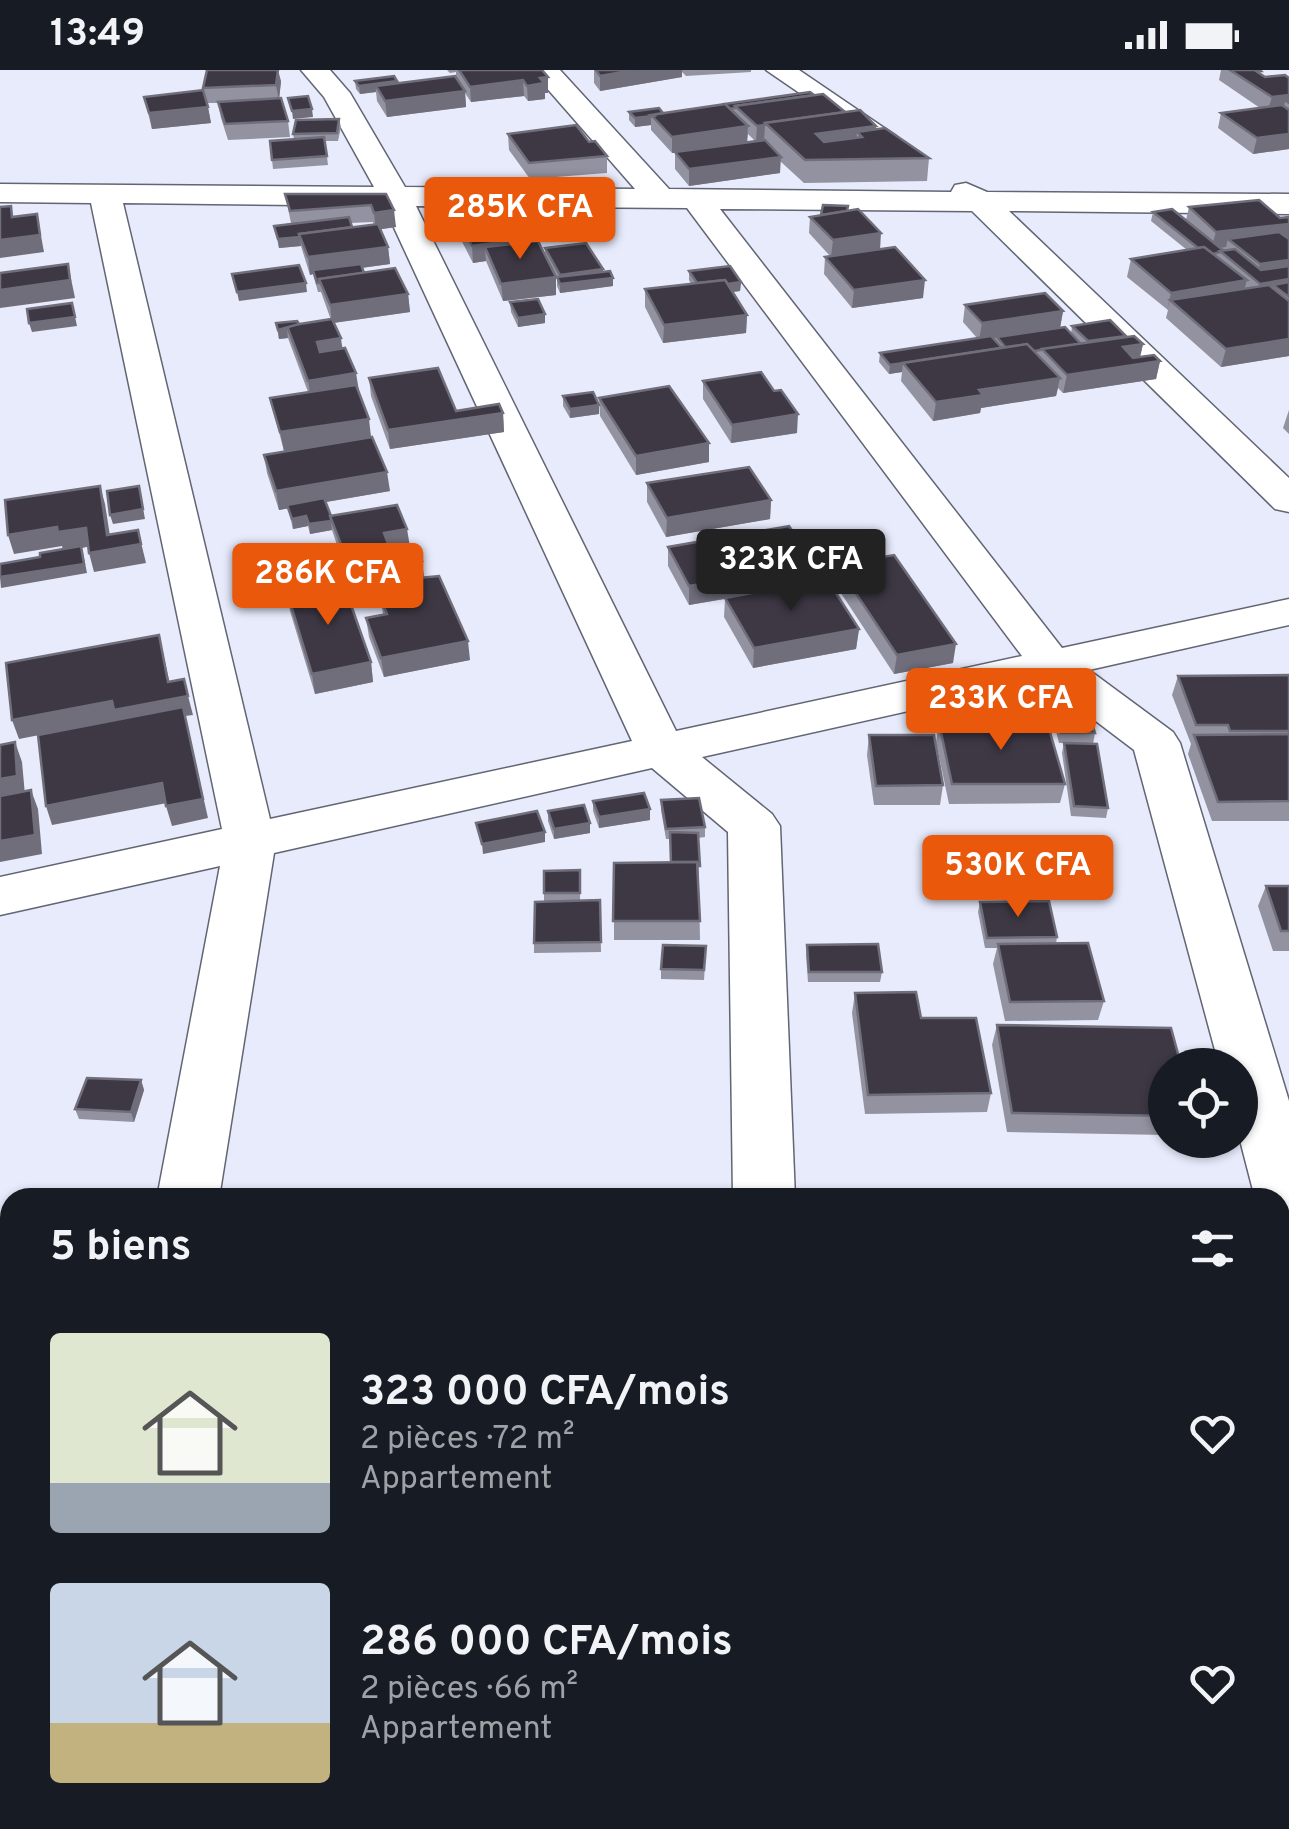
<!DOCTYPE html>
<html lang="fr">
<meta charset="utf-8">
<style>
:root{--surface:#171b24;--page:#242831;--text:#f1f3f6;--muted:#9ea1a6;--accent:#ea580c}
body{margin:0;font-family:Overpass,sans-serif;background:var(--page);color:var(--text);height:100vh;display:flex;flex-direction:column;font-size:38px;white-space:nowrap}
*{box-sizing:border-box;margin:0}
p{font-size:32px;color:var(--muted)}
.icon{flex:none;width:55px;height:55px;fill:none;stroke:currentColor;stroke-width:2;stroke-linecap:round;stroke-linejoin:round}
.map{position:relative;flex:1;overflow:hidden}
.drawer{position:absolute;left:0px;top:1118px;width:1290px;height:642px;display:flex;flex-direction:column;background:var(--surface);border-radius:30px 30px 0 0;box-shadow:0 2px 8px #0004}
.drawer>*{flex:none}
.controls{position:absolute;left:1148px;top:978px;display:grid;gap:20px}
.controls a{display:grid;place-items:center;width:110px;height:110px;border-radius:50%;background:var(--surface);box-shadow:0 2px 8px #0004;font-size:50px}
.price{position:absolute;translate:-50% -85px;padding:0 22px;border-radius:10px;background:var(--accent);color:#fff;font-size:32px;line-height:65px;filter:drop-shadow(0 2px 5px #0008)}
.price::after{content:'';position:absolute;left:50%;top:60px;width:30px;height:22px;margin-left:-15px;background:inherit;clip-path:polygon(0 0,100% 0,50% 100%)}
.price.active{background:#222;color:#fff}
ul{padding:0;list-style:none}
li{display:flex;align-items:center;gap:30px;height:250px;padding:0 50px}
li span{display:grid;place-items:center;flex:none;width:280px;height:200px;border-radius:10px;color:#555}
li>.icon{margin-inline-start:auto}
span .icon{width:120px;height:120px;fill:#fffc;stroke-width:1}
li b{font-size:42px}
h2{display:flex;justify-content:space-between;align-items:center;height:120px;padding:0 50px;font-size:42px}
.status{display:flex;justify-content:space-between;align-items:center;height:70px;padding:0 50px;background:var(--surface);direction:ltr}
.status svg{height:28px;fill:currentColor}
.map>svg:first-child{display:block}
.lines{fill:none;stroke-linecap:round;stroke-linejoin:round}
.minor-casing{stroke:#626573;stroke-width:3}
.minor{fill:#fff;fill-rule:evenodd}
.wall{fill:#9292a0;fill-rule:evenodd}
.shaded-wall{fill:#706e7b}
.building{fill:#3d3844;stroke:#706e7b;stroke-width:2.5}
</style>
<div class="status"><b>13:49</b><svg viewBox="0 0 49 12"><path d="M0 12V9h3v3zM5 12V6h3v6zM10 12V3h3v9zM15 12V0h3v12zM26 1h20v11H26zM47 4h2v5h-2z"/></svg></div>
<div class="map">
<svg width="1289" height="1759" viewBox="0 0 1289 1759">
<rect width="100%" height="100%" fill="#e8ebfc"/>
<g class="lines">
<defs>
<g id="minor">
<path d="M301,0H330L350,23L405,117L635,119L531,0H560L669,119L951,122L955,115L966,113L987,122L1289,124V144L1009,141L1289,408V442L1275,439L972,141L720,139L1062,578L1289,529V555L1089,600L1173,662L1180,673L1289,1031V1161L1280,1158V1128H1255L1240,1070V995H1219L1134,680L1043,611L702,687L772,744L780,756L795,1128H733L728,762L652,698L274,783L219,1128H157L220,796L0,845V807L222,759L91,133L0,132V114L374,117L324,27ZM123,133L384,136L632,671L270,749ZM416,136L687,138L1022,586L676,661Z"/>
<polygon points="766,0 799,0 896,66 891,72 871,72"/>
<rect x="0" y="1330" width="10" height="66"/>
<rect x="1280" y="1356" width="9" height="66"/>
<polygon points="10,1747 10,1750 91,1750 89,1759 7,1759"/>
<rect x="742" y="1750" width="82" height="9"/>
</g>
</defs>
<use href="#minor" class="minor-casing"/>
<use href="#minor" class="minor"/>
</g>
<g class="wall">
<polygon points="447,0 542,0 548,23 545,23 545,29 528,31 524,26 471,32 465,23 466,37 387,47 377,31 376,22 360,24 356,19 355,11 398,13 456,9 456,2 450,3"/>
<polygon points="594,0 751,0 751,2 686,6 682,2 682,7 600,21 594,13"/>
<polygon points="1221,0 1260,0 1260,4 1265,7 1289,8 1289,79 1253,84 1218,58 1221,43 1260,38 1219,10"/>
<polygon points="281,11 279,28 288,51 290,67 228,70 221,48 218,33 207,33 211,53 152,59 144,27 205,27 203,18"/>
<path d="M814,25L929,88L927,111L804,113L780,91V103L689,116L675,99V83H672L651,60V55L635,57L629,50V42L663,43ZM748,64L756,72L679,82L747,72Z"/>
<polygon points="339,49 341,57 338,71 325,71 328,95 273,99 270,71 294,69 293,64"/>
<polygon points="508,64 607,86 607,103 530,109 509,80"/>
<path d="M285,124H386L396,157L380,159L388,177L390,194L362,198L364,203L408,224L410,242L334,253L358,321L371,367L390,421L326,432L331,446L410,475L422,491L424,507L470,590L384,607L369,567L366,548L383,544L380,526L388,524L387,517L347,525L371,592L373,612L315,624L290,541L287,522L334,513L329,499L326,480L338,478L332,460L310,464L308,456L293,459L288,438L279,440L267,403L264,385L284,381L270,328L308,322L288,268L279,269L276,253L299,254L331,250L321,222H318L313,204L310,205L301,176L279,178L274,156L291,153ZM373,152L374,155L352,157L351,153Z"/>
<polygon points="1189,137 1280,148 1289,147 1289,286 1221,297 1166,248 1168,240 1127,207 1131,189 1187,180 1151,151 1153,142 1186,150"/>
<polygon points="847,141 880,179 923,228 852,238 824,204 825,187 830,186 809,163 810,147"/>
<polygon points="454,143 510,145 535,150 536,159 519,161 524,173 545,185 545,178 603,202 613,216 560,223 557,216 557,208 551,198 556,207 556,225 503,231 486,191 473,193 456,160"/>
<polygon points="689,201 741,212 740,221 733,222 747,245 746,263 663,273 645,237 645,219 691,214 689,210"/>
<polygon points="510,232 545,253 518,257 511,242"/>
<polygon points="965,235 1063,241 1060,258 1071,264 1072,256 1126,267 1143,274 1140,286 1160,291 1156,309 1063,323 1058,318 1056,326 981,338 980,343 933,351 901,311 902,302 889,304 879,292 880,283 977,268 963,252"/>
<polygon points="369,308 456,341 503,343 504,362 390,379 371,326"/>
<polygon points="703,311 774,321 797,363 731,373 703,329"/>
<polygon points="563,326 599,344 570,348 563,336"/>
<polygon points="599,328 709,373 709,392 636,405 600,346"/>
<polygon points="1289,340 1289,364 1283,358"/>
<polygon points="647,413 771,430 770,449 666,467 647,432"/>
<polygon points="668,477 813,512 859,559 856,579 753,598 724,547 725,529 689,535 668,496"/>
<polygon points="837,495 953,593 894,604 835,514"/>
<polygon points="1289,605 1289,751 1212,751 1188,684 1191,674 1172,625 1178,606"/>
<polygon points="1054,636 1095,663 1093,674 1108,738 1106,748 1071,746 1062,683 1064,673 1059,673 1052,646"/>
<polygon points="939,653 1065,714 1060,733 949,734 936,672"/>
<polygon points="869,665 943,715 940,735 874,735 867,685"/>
<polygon points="661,730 705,757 705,767 698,768 700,870 614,870 614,793 671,792 670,769 666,769 661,740"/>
<polygon points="593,731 650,750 599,758 593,741"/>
<polygon points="548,741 590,753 590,763 554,769 548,751"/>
<polygon points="580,800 580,831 600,830 601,882 534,883 534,873 544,832 544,823"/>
<polygon points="1266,816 1289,816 1289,881 1273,881 1258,836"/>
<polygon points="980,832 1057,867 1056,874 1104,931 1098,950 1005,951 993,894 997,878 985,878 978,842"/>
<polygon points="807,875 882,902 880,912 808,912 806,885"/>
<polygon points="706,876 704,910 661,909 661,899"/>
<polygon points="855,923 991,1023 987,1042 865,1044 852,943"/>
<polygon points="997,955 1165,995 1165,1065 1007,1062 992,975"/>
<polygon points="141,1010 144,1020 134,1052 79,1049 75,1039"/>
</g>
<g class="shaded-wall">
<polygon points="278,0 281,11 279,31 276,15"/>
<polygon points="634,0 682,0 682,7 600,21 600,6"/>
<polygon points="548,7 548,23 545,23 545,29 528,31 527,16 540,8"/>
<polygon points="523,10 524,26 471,32 470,17"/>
<polygon points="397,11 398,19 376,16 376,22 360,24 359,16"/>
<polygon points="465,21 466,37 387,47 385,31"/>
<polygon points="1289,25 1289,34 1285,32 1283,41 1267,43 1272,27"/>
<polygon points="208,37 211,53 152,59 149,43"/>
<polygon points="312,39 313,47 293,49 292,41"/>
<polygon points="651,46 651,55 635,57 635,48"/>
<polygon points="765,55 764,71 756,72 757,56"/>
<polygon points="748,56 747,72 672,83 672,67"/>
<polygon points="876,56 874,79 857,62 855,82 815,86 816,64"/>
<polygon points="1289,64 1289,79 1253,84 1257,68"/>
<polygon points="781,87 780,103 689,116 689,99"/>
<polygon points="394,140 396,157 376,160 374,143"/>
<polygon points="37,144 44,182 0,188 0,170"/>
<polygon points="535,150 536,159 515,161 514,152"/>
<polygon points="1289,154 1289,170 1228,169 1226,177 1211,179 1216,162"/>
<polygon points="881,163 880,180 831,187 833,170"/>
<polygon points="300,167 301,176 279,178 278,169"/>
<polygon points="523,169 524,186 485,177 486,191 473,193 472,176"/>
<polygon points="388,177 390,194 314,204 313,200 313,204 310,205 308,187"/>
<polygon points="1289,190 1289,207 1255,210 1260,194"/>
<polygon points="68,194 75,228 0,238 0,220"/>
<polygon points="603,199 603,208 613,208 613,216 560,223 560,205"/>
<polygon points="556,207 556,225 503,231 501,214"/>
<polygon points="1289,209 1289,226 1273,215 1269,229 1255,231 1260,214"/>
<polygon points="925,210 923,228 852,238 854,220"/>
<polygon points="1247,210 1242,228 1170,230 1167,240 1171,223"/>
<polygon points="741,212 740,221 699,226 700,217"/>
<polygon points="306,213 307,222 239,231 237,222"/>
<polygon points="408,224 410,242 332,253 330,235"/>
<polygon points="72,233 77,256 32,262 29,253"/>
<polygon points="1063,241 1060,258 979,270 982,253"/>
<polygon points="545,244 545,253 518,257 518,248"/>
<polygon points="747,245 746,263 663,273 664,255"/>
<polygon points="287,259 288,268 279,269 278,260"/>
<polygon points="341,268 343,286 319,290 317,272"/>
<polygon points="1289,269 1289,286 1221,297 1226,279"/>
<polygon points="1143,274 1139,292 1123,277"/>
<polygon points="1002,278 903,293 902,302 889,304 890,295"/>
<polygon points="1160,291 1156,309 1063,323 1067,305"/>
<polygon points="356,303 359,321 311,329 308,311"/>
<polygon points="1060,308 1056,326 981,338 980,343 933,351 936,332 979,320"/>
<polygon points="599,335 599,344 570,348 570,339"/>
<polygon points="503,343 504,362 390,379 388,360"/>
<polygon points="798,344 797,363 731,373 732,355"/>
<polygon points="369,349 371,367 284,381 280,362"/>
<polygon points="709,373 709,392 636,405 636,386"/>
<polygon points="387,402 390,421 279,440 276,421"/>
<polygon points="100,416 105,434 112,479 138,460 146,493 94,502 89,483 107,465"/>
<polygon points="139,416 145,449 113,454 110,445"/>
<polygon points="771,430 770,449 666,467 667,448"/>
<polygon points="306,446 308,456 293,459 292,449"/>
<polygon points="331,451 332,460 310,464 309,454"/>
<polygon points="57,457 86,458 91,476 82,478 87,503 1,518 0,507 63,481 62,476 14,484 8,465"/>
<polygon points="407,459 410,477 387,482 384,463"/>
<polygon points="422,491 424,510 386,511 387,517 339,526 336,507"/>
<polygon points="814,494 813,513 689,535 689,516"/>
<polygon points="859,559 856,579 753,598 754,578"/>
<polygon points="159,565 173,628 188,626 193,645 185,646 208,748 172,756 166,736 203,729 117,650 19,669 12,650"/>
<polygon points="468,571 470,590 384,607 381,588"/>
<polygon points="956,574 953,593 894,604 897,585"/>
<polygon points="371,592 373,612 315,624 312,604"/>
<polygon points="15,672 22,692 25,725 0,730 0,709"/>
<polygon points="162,713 167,733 52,755 46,736"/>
<polygon points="31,720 38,739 42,784 0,792 0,771"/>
<polygon points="650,739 650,750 599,758 599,747"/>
<polygon points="590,753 590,763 554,769 554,759"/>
<polygon points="545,762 545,772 483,784 482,774"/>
<polygon points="141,1010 144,1020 134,1052 131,1042"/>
</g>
<g class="building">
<polygon points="207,0 278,0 276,15 203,18"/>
<polygon points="459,0 542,0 548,7 540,8 544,13 527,16 523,10 470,17"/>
<polygon points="596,0 634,0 600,6"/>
<polygon points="1230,0 1260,0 1261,1 1256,1 1265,7 1285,5 1289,8 1289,25 1272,27"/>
<polygon points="394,6 397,11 359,16 355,11"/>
<polygon points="455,6 465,21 385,31 376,16"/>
<polygon points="203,20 208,37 149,43 144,27"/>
<polygon points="810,22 814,25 735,36 735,38 730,39 724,34"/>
<polygon points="823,24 845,42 765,53 765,55 757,56 735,36"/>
<polygon points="308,26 312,39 292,41 288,28"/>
<polygon points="281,28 288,51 225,54 218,32"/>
<polygon points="725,34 748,56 672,67 651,45"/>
<polygon points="1282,35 1289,40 1289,64 1257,68 1221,43"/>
<polygon points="659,38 663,43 651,45 653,46 635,48 629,42"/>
<polygon points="860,40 876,56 816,64 824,72 862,67 857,62 885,58 929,88 805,90 765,53"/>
<polygon points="339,49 337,63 293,64 296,50"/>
<polygon points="576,55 589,72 595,71 607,86 529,93 508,64"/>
<polygon points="324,67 327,86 272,90 270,71"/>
<polygon points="765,70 781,87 689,99 675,82"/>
<polygon points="285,124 386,124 394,140 374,143 371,135 290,141"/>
<polygon points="1259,130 1280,148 1289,147 1289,154 1216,162 1189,137"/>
<polygon points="823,135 848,136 847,141 821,145"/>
<polygon points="11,136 12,147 37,144 40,165 0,170 0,137"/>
<polygon points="505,136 523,169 472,176 454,143"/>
<polygon points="530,139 535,150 514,152 509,142"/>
<polygon points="858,139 881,163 833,170 810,147"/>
<polygon points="1172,139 1224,181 1213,184 1204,177 1198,178 1153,142"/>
<polygon points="349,147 352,157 299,164 300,167 278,169 274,156"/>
<polygon points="378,154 388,177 308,187 299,164"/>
<polygon points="1279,162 1289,169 1289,190 1260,194 1228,169"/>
<polygon points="538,171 556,207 501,214 485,177"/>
<polygon points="586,173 603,199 560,205 545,178"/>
<polygon points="895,177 925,210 854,220 825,187"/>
<polygon points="1204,177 1247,210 1171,223 1131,189"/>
<polygon points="1235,179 1261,200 1289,196 1289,209 1260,214 1220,181"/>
<polygon points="68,194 70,210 0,220 0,203"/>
<polygon points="361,194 364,203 319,209 320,213 317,213 313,200"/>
<polygon points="299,195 306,213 237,222 232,204"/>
<polygon points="730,196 741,212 728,214 725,210 697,213 689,201"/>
<polygon points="395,198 408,224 330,235 319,209"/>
<polygon points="610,201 613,208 560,214 557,207"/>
<polygon points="725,210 747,245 664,255 645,219"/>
<polygon points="1289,212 1289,227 1273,215"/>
<polygon points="1269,215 1289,231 1289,269 1226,279 1170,230"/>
<polygon points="1045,223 1063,241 982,253 965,235"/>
<polygon points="538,229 545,244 518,248 510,232"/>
<polygon points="72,233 75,247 29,253 27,239"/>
<polygon points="332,249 341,268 317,272 320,282 345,278 356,303 308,311 287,256"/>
<polygon points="1110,250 1126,266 1088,271 1072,256"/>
<polygon points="297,251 299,254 278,260 276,253"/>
<polygon points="1065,257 1081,274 1034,281 1027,274 1006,278 997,267"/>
<polygon points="991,266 1002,278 890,295 880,283"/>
<polygon points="1134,266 1143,274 1123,277 1133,288 1154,285 1160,291 1067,305 1042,279"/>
<polygon points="1027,274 1060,308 979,320 983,325 936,332 903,293"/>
<polygon points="438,298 456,341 499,334 503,343 388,360 369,308"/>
<polygon points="761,302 774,321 781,320 798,344 732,355 703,311"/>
<polygon points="356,315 369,349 280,362 270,328"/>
<polygon points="669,316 709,373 636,386 599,328"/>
<polygon points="593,322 599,335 570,339 563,326"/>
<polygon points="372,367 387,402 276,421 264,385"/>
<polygon points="749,397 771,430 667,448 647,413"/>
<polygon points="100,416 107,465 138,460 141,474 89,483 86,458 58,462 57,457 8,465 5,430"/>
<polygon points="139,416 143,439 110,445 107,421"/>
<polygon points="324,428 331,446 331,451 309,454 306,446 292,449 287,435"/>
<polygon points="397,435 407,459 384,463 390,479 415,475 422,491 336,507 326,480 342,477 330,446"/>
<polygon points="789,456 814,494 689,516 668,477"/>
<polygon points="81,476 84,494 0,507 0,494 40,487 40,483"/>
<polygon points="894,485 956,574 897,585 837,495"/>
<polygon points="439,506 468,571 381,588 366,548 387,544 380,526 392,524 386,511"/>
<polygon points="827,509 859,559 754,578 725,528"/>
<polygon points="343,512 371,592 312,604 287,522"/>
<polygon points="159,565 168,612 184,609 188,626 114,640 112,631 12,650 6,593"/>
<polygon points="1289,605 1289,661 1230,661 1228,655 1196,655 1178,606"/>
<polygon points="1087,635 1095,663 1061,663 1054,636"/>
<polygon points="183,637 203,729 166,736 162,713 46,736 38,665"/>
<polygon points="1047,652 1065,714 952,714 939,653"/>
<polygon points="1289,664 1289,731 1218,732 1194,665"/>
<polygon points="869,665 934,665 943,715 876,716"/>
<polygon points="15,672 17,706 0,709 0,675"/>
<polygon points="1064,673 1097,674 1108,738 1074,736"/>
<polygon points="31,720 35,765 0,771 0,726"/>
<polygon points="644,723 650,739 599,747 593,731"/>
<polygon points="699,728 705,757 666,759 661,730"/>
<polygon points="584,735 590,753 554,759 548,741"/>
<polygon points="537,741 545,762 482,774 476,753"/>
<polygon points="670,762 698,763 700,796 698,796 697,792 671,792"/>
<polygon points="697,792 700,851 613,851 614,793"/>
<polygon points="580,800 580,823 544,823 544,801"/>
<polygon points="1266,816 1289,816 1289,861 1281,861"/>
<polygon points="600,830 601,872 534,873 535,832"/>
<polygon points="1049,831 1057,867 987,868 980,832"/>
<polygon points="1088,873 1104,931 1010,932 998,874"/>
<polygon points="878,874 882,902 809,902 807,875"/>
<polygon points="663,875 706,876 704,900 661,899"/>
<polygon points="916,922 921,948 976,948 991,1023 868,1025 855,923"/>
<polygon points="997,955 1171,958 1181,995 1165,995 1165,1046 1012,1043"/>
<polygon points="87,1008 141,1010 131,1042 75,1039"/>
</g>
</svg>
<div class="controls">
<a><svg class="icon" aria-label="locate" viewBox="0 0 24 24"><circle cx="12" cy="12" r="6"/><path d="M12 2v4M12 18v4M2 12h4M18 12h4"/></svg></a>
</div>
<b class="price" style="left:520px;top:192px">285K CFA</b>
<b class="price active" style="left:791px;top:544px">323K CFA</b>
<b class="price" style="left:328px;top:558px">286K CFA</b>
<b class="price" style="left:1001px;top:683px">233K CFA</b>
<b class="price" style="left:1018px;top:850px">530K CFA</b>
<section class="drawer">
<h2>5 biens<svg class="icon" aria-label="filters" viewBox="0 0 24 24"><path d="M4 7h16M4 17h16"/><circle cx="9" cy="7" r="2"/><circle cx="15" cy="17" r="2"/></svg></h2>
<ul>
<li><span style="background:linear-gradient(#dfe7d0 75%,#9aa5b1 0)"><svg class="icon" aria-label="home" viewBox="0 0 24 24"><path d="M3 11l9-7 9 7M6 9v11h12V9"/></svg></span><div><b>323 000 CFA/mois</b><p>2 pièces · 72 m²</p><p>Appartement</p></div><svg class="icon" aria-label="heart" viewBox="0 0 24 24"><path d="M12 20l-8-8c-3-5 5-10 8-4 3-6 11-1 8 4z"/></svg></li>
<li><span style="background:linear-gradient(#c9d6e8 70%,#c2b280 0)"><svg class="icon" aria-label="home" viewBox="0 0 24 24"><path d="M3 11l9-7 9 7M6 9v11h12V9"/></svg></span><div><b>286 000 CFA/mois</b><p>2 pièces · 66 m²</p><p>Appartement</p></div><svg class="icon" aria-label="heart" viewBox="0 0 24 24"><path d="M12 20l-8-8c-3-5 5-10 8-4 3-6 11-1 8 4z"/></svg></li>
</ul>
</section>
</div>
